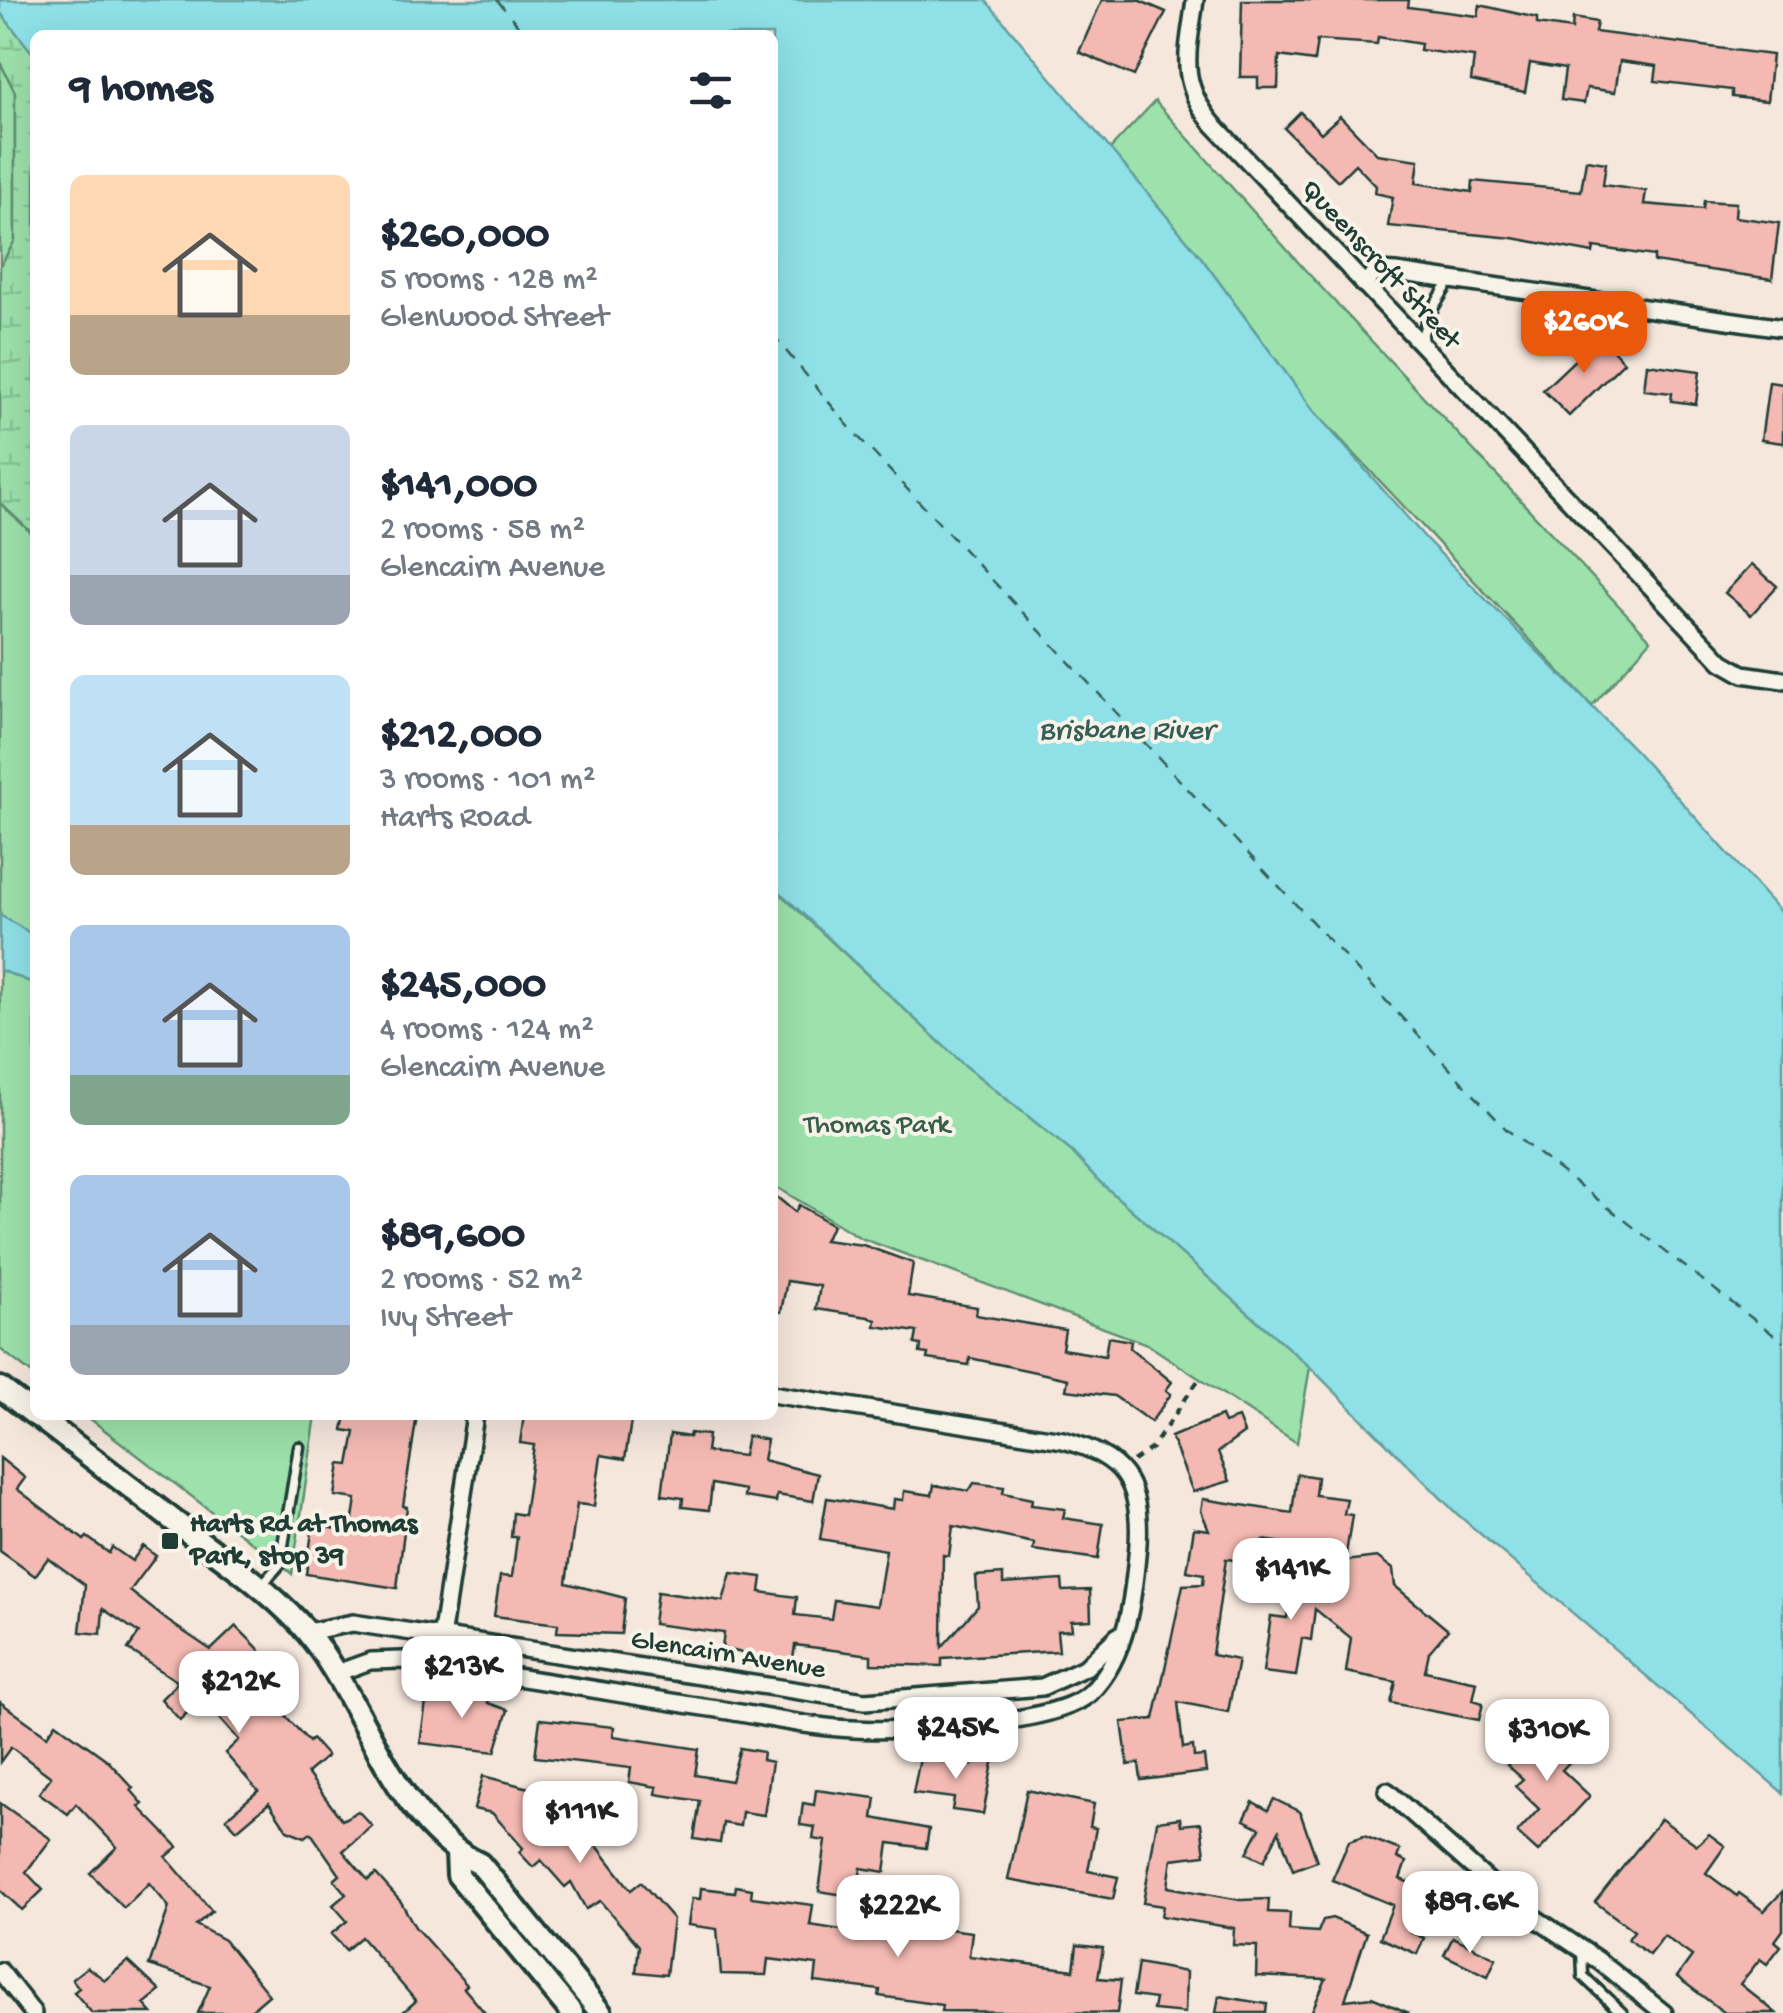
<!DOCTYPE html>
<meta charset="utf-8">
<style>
:root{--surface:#fff;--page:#f6f6f7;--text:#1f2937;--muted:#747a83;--accent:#ea580c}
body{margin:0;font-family:"Gochi Hand",sans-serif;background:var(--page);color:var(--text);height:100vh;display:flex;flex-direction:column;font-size:38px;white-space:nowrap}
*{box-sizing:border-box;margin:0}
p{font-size:32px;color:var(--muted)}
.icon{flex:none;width:55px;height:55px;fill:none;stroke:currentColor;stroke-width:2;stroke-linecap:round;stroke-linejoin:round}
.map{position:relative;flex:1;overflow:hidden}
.drawer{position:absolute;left:30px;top:30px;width:748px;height:1390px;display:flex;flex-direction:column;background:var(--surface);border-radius:15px;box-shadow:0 10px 40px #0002}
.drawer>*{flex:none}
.price{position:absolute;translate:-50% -85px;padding:0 22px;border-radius:20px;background:#fff;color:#222;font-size:32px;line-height:65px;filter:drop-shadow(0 2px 5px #0008)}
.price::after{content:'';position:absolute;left:50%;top:60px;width:30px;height:22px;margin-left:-15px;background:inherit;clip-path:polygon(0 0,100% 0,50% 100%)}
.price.current{background:var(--accent);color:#fff}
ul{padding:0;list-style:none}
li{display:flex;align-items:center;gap:30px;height:250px;padding:0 40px}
li span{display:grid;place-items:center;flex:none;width:280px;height:200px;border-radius:15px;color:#555}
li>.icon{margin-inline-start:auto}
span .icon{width:120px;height:120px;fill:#fffc;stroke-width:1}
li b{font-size:42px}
h2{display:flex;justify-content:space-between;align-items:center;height:120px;padding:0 40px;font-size:42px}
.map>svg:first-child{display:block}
.green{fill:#9de1ac;stroke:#5e8f70;stroke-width:2.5}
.wetland{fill:url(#wetland-marsh);stroke:#5e8f70;stroke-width:2.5}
.water{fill:#8fe0e7;stroke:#629f9f;stroke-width:2.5}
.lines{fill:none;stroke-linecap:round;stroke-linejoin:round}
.ferry{stroke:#355e58;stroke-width:2.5;stroke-dasharray:12 10;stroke-linecap:butt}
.building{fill:#f4b9b3;stroke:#1f3d34;stroke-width:2.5}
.service-casing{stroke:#1f3d34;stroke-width:15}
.minor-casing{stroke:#1f3d34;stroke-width:22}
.tertiary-casing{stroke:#1f3d34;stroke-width:28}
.path{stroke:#1f3d34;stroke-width:4;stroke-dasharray:8 8;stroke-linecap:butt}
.service{stroke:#f7f3e8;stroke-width:8}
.minor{stroke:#f7f3e8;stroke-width:15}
.tertiary{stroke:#f7f3e8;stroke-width:20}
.poi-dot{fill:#1f3d34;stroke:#f7f3e8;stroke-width:4}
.labels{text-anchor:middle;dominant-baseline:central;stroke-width:8;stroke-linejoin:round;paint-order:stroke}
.street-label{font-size:28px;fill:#1f3d34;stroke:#f7f3e8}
.park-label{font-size:28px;fill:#385e4c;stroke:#f7f3e8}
.poi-label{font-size:28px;font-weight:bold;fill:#1f3d34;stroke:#f7f3e8;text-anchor:start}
.water-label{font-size:30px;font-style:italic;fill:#355e58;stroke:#f7f3e8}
</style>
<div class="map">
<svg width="1783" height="2013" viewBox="0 0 1783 2013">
<defs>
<pattern id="wetland-marsh" width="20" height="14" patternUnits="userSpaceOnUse" patternTransform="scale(2.5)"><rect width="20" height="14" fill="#9de1ac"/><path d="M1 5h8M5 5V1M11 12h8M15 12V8" fill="none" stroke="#87c295"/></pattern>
</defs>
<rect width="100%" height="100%" fill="#f6e7dd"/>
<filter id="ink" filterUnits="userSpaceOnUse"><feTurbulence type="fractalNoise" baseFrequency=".01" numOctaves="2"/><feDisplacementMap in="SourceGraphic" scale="20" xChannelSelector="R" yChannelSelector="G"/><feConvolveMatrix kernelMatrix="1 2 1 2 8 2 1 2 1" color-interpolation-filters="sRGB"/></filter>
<g filter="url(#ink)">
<g class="green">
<polygon points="0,62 15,92 15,241 0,267"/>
<polygon points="1155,101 1306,271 1651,640 1592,706 1313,410 1200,256 1110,149"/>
<polygon points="0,503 35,536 35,1376 0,1349"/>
<polygon points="772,886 961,1062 1071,1151 1100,1182 1310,1367 1297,1443 1147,1344 861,1238 773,1185"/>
<polygon points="85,1415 316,1415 292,1574 280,1564"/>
</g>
<polygon class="wetland" points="0,12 35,56 35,536 0,503 0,267 15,240 15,92 0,62"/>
<g class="water">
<polygon points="0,0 985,0 989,4 1200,256 1313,410 1428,541 1636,751 1783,915 1783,1793 1456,1513 1310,1367 1100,1182 1071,1151 961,1062 773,886 772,35 35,35 35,56 0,12"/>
<polygon points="0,915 35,936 35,984 0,970"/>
</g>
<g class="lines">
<g class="ferry">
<polyline points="497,0 526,35"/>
<polyline points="772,334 851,429 1506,1129 1783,1342"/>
</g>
</g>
<g class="building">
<polygon points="1102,0 1138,0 1166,12 1134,76 1079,52"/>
<polygon points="1242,0 1409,0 1408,7 1478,16 1480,5 1537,18 1537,24 1572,29 1573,18 1597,22 1595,32 1772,55 1767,101 1732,97 1732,90 1655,81 1657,66 1620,61 1615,92 1587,88 1584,103 1561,100 1565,69 1530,63 1525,92 1499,87 1471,81 1474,57 1420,50 1421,44 1378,37 1377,44 1317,40 1314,61 1279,56 1278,88 1258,88 1258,77 1240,77"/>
<polygon points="1300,112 1321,133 1340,116 1377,154 1419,160 1416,183 1472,192 1473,181 1581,191 1586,160 1606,163 1603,185 1646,191 1644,204 1703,209 1704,201 1736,203 1735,217 1779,223 1772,279 1654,262 1654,256 1594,247 1593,253 1513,238 1388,226 1393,197 1375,193 1376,186 1355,164 1338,181 1284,128"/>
<polygon points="1600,336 1624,362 1569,416 1543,390"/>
<polygon points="1647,364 1700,371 1696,404 1671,401 1672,393 1644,390"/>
<polygon points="1769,382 1783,384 1783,443 1761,440"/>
<polygon points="1752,564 1777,586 1751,615 1725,593"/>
<polygon points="772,1193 795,1212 799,1205 833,1225 824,1240 863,1245 913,1263 908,1296 977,1307 976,1315 1065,1330 1062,1349 1105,1356 1108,1337 1131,1341 1130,1348 1172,1382 1166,1390 1171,1394 1151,1422 1114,1396 1066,1390 1068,1379 970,1358 969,1365 927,1359 928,1354 920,1353 921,1345 915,1344 917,1332 875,1326 876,1320 868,1317 816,1309 820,1286 787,1281 781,1312 772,1311"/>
<polygon points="346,1415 417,1415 403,1506 407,1507 397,1588 306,1574 313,1525 351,1531 356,1499 335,1496 340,1464 349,1465 355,1432 343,1430"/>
<polygon points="524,1415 632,1415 625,1459 601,1455 594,1506 577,1504 566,1583 625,1598 621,1634 557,1632 558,1624 494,1616 500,1576 512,1577 517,1537 511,1537 513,1513 524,1515 534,1445 520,1443"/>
<polygon points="1221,1416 1224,1423 1238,1418 1244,1433 1218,1452 1230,1481 1193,1492 1171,1437"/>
<polygon points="690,1433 708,1435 706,1452 743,1456 747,1436 767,1440 763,1460 818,1474 813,1501 777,1495 776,1502 744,1497 745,1490 712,1484 709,1510 682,1507 683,1498 662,1495 670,1434 689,1437"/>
<polygon points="0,1458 25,1478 17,1489 84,1540 87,1537 109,1553 112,1547 132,1561 143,1546 156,1556 130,1591 168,1621 211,1650 236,1626 256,1646 286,1683 269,1697 309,1742 312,1739 327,1756 307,1773 342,1820 358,1811 372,1826 343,1851 368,1880 376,1874 401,1902 415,1927 467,1985 464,1988 485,2013 402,2013 416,2001 361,1937 346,1950 331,1934 347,1921 333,1905 346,1894 334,1880 340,1875 311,1833 305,1837 287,1830 269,1803 237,1830 226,1818 258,1791 225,1753 239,1740 202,1698 180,1720 161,1699 178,1682 128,1649 139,1633 103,1609 101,1634 80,1632 85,1585 48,1558 35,1576 0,1551"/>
<polygon points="1297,1474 1317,1477 1315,1495 1347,1499 1344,1514 1352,1515 1345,1561 1377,1557 1393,1569 1395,1586 1448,1630 1429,1652 1425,1671 1477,1682 1473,1700 1483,1703 1479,1720 1391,1703 1396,1682 1346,1672 1351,1638 1315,1609 1311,1640 1302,1638 1296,1676 1263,1672 1271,1616 1287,1618 1297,1545 1263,1540 1259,1563 1226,1559 1212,1655 1238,1660 1228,1712 1178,1702 1183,1748 1193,1746 1194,1757 1204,1756 1206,1772 1141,1780 1139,1763 1128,1765 1122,1722 1154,1719 1183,1585 1203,1584 1204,1574 1187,1571 1194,1528 1209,1530 1201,1511 1203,1499 1292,1513"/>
<polygon points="974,1483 1004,1487 1003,1493 1032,1499 1031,1505 1065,1509 1063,1518 1103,1524 1098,1559 1033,1550 1034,1543 953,1526 949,1556 943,1555 942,1647 978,1606 976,1576 1003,1574 1003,1584 1062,1580 1063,1591 1090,1590 1091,1620 1071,1621 1072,1630 1057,1631 1059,1651 942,1658 942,1666 912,1665 871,1664 871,1655 795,1645 792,1665 758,1661 758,1657 722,1648 724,1633 653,1624 657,1592 723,1601 731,1573 762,1577 760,1592 797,1597 795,1615 831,1619 834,1600 877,1606 886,1550 820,1539 827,1498 893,1509 894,1499 903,1500 904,1491 932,1495 934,1485 969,1491"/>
<polygon points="428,1689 489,1698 488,1703 508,1710 495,1752 420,1743"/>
<polygon points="0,1702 47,1736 56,1723 107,1760 133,1788 131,1790 143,1804 139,1807 178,1847 166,1857 212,1911 196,1925 224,1940 269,1995 248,2013 198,2013 210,1986 149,1965 169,1907 149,1883 124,1908 90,1873 117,1847 76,1804 68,1814 39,1793 51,1777 11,1747 0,1762"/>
<polygon points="540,1719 614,1727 613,1736 699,1749 695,1775 731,1781 740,1748 763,1752 762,1760 772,1762 764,1815 742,1812 740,1826 723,1823 720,1843 694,1839 700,1801 656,1794 657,1787 629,1782 631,1768 535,1757"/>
<polygon points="1548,1721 1580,1751 1562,1770 1590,1796 1538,1852 1517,1833 1539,1809 1515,1786 1523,1779 1507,1765"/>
<polygon points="974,1755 994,1758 983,1814 952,1810 954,1798 913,1793 920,1758 972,1765"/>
<polygon points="483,1776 541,1791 583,1836 587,1833 631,1890 641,1882 673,1919 666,1975 636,1972 639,1946 600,1901 586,1909 571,1882 565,1887 541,1860 533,1867 519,1852 523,1848 492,1813 474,1809"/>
<polygon points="816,1790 876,1798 873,1818 929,1829 926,1848 889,1843 885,1872 861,1868 857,1897 819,1891 826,1841 813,1839 815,1827 800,1825 803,1803 814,1805"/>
<polygon points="1027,1790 1094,1804 1090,1827 1096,1828 1088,1871 1118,1877 1113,1899 1008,1880"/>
<polygon points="1274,1799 1300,1812 1317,1861 1293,1870 1279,1831 1264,1861 1247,1853 1260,1828 1244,1820 1253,1802 1268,1810"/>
<polygon points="0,1803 51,1839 26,1872 43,1890 22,1910 0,1890"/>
<polygon points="1180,1818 1181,1825 1201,1823 1205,1855 1172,1859 1168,1887 1240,1900 1269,1899 1268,1912 1290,1913 1289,1930 1318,1932 1323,1920 1332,1918 1367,1933 1345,2000 1372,1997 1409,2013 1311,2013 1326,1979 1256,1976 1257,1946 1233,1945 1234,1928 1161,1916 1163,1906 1143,1903 1157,1821"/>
<polygon points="1661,1819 1697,1845 1709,1834 1725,1846 1706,1873 1737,1896 1739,1893 1764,1911 1783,1891 1783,1930 1775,1941 1781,1946 1767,1964 1760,1959 1740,1984 1776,2013 1725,2013 1677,1977 1692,1956 1664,1936 1649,1955 1628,1939 1634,1931 1595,1902"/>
<polygon points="1364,1836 1400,1850 1397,1858 1406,1862 1400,1879 1422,1888 1406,1924 1412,1926 1410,1932 1424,1938 1417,1954 1380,1938 1393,1905 1332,1880 1349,1841"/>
<polygon points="736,1886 752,1889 751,1897 813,1905 810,1925 841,1930 910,1938 913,1916 942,1920 941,1928 972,1932 969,1956 1074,1970 1077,1945 1103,1948 1098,1978 1121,1980 1117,2013 941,2011 942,2005 879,1996 880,1990 815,1982 817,1965 768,1959 766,1975 721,1974 717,1929 688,1925 692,1898 700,1899 701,1888 735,1892"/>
<polygon points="1453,1937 1496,1958 1488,1976 1444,1955"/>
<polygon points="128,1961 160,1991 144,2004 152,2013 92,2013 74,1992 79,1988 72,1979 87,1967 105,1980"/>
<polygon points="1138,1963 1186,1972 1185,2013 1153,2010 1155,1999 1133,1996"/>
<polygon points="1219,1996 1267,2004 1266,2013 1216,2013"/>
</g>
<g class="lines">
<defs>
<g id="service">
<polyline points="1420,344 1428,316 1450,281"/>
<polyline points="260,1587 280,1564 299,1447"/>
<polyline points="1582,1949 1583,1976 1622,2013"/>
</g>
<g id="minor">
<path d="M1195,0C1188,52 1177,81 1213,124L1722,662L1743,674L1783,680"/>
<polyline points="1363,284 1378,271 1396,272 1783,328"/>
<polyline points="307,1632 353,1623 865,1701 1042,1687 1086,1667 1118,1636"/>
<polyline points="437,1665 475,1415"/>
<path d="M334,1674L370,1661L402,1660C505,1674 608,1692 710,1708C757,1715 806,1727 853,1729C903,1732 1055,1726 1090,1693C1128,1656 1134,1593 1138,1544C1142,1481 1122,1456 1063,1440L772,1394"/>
<polyline points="1387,1791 1514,1904 1599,1961 1664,2013"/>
<polyline points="0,1971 33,2013"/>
</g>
<g id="tertiary">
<polyline points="0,1388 35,1415"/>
<path d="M36,1415C88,1455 141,1495 193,1536C230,1563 268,1590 299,1623C364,1693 389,1821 480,1864L601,2013"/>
<polyline points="457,1853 458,1875 572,2013"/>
</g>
</defs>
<use href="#service" class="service-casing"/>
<use href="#minor" class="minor-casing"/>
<use href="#tertiary" class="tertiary-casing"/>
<polyline class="path" points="1133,1461 1152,1448 1199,1379"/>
<use href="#service" class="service"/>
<use href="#minor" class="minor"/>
<use href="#tertiary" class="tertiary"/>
</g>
</g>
<rect class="poi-dot" x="160" y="1531" width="20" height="20" rx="5"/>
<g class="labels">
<g class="street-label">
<text transform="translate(1380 265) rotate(47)">Queenscroft Street</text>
<text transform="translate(728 1656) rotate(9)">Glencairn Avenue</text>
</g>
<g class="park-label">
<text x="877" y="1126">Thomas Park</text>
</g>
<g class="poi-label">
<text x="190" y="1525">Harts Rd at Thomas<tspan x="190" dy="32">Park, stop 39</tspan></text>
</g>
<g class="water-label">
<text x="1126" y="732">Brisbane River</text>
</g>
</g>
</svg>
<b class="price current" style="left:1584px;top:376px">$260K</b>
<b class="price" style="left:1291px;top:1623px">$141K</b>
<b class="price" style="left:462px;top:1721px">$213K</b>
<b class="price" style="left:239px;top:1736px">$212K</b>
<b class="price" style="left:956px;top:1782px">$245K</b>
<b class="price" style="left:1547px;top:1784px">$310K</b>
<b class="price" style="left:580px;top:1866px">$111K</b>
<b class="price" style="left:1470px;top:1956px">$89.6K</b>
<b class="price" style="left:898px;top:1960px">$222K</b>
<section class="drawer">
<h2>9 homes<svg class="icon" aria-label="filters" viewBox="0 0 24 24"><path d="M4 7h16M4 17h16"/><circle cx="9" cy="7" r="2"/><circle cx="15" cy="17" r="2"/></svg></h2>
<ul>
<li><span style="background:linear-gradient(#ffd9b3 70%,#b9a48a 0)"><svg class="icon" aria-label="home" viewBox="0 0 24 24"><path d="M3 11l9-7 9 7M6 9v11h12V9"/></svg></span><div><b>$260,000</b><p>5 rooms · 128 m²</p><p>Glenwood Street</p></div></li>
<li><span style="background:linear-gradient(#c9d6e8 75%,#9aa5b1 0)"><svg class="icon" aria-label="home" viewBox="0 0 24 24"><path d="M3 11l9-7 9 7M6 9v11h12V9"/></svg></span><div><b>$141,000</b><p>2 rooms · 58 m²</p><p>Glencairn Avenue</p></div></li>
<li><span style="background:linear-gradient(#bfe0f5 75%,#b9a48a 0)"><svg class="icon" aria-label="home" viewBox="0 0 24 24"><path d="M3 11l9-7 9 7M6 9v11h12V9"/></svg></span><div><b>$212,000</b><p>3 rooms · 101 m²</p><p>Harts Road</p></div></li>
<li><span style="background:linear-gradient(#a9c7e8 75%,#7fa58c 0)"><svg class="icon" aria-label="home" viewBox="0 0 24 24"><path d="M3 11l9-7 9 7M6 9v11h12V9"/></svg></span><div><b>$245,000</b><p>4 rooms · 124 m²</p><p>Glencairn Avenue</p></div></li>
<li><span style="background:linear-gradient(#a9c7e8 75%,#9aa5b1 0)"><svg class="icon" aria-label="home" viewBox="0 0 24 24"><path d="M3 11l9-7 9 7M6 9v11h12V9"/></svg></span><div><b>$89,600</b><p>2 rooms · 52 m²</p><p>Ivy Street</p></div></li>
</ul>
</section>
</div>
